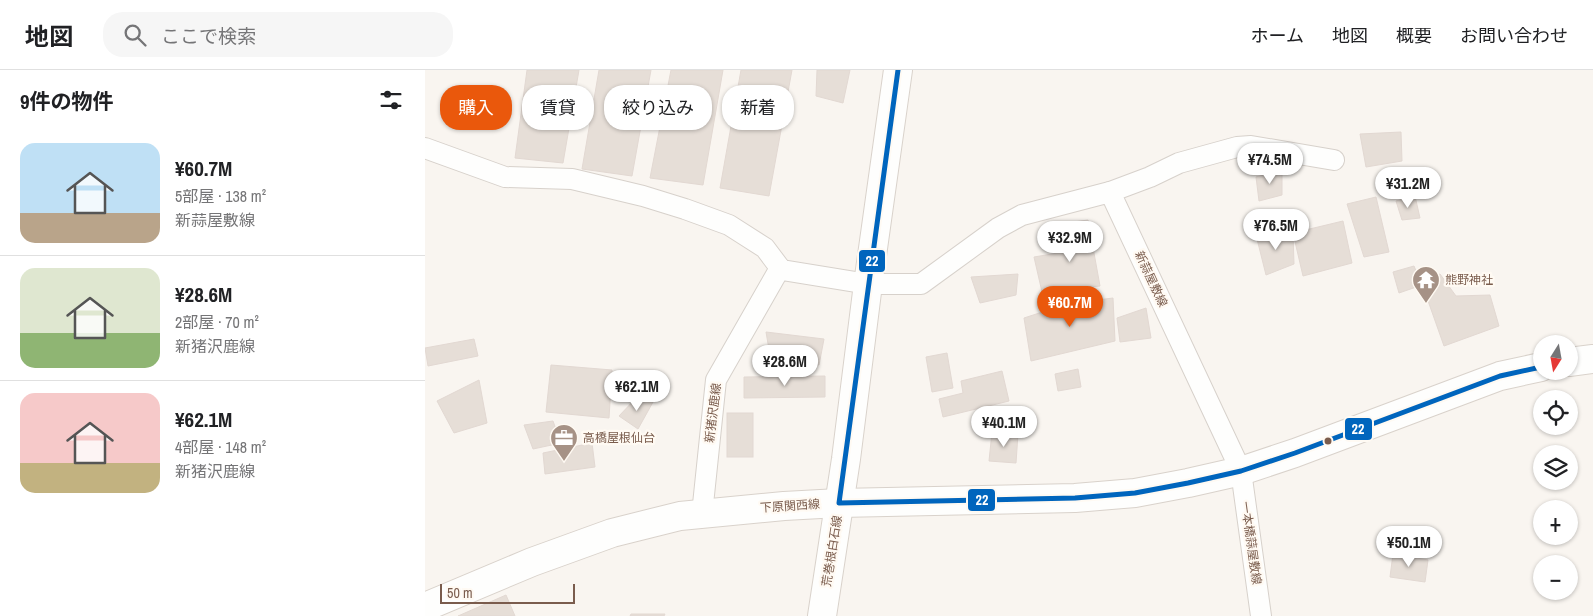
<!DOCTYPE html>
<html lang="ja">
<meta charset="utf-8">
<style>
:root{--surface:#fff;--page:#f6f6f6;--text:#202124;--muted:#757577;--line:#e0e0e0;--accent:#ea580c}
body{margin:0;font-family:"Archivo Narrow","Noto Sans JP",sans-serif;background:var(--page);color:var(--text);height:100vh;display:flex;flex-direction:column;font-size:19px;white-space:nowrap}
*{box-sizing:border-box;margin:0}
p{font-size:16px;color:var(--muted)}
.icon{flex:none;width:28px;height:28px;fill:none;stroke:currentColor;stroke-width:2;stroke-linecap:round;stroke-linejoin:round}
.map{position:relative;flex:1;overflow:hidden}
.panel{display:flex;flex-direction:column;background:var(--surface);width:425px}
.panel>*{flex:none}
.guide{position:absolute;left:15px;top:15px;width:475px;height:45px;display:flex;gap:10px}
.needle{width:32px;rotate:191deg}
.buttons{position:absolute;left:1108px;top:265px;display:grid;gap:10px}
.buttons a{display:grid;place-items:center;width:45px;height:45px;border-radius:50%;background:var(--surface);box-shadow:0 1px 4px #0004;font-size:25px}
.scale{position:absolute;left:15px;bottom:12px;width:135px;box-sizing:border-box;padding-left:5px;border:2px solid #7a5c4d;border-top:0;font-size:14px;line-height:18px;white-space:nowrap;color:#7a5c4d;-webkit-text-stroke:4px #fffaf3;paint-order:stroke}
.price{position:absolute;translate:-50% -42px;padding:0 11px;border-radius:18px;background:#fff;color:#222;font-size:16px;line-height:32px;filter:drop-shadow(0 1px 2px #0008)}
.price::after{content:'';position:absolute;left:50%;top:30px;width:15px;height:11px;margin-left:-8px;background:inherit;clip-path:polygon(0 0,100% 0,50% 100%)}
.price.selected{background:var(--accent);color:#fff}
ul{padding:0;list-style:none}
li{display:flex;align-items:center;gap:15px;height:125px;padding:0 20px}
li+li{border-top:1px solid var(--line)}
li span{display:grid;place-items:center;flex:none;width:140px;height:100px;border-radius:15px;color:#555}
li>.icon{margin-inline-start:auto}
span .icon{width:60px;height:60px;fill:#fffc;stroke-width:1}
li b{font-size:21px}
h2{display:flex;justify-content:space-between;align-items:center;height:60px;padding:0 20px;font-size:21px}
.tag{padding:0 18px;border-radius:20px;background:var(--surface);box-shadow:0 1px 4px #0004;font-size:18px;line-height:45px}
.tag.selected{background:var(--accent);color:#fff}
header{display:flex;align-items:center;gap:30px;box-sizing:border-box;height:70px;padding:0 25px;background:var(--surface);border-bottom:1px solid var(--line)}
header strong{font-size:24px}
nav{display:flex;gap:28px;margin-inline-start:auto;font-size:18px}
.search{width:350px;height:45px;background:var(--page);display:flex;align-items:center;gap:12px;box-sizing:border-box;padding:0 18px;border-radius:20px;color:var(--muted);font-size:19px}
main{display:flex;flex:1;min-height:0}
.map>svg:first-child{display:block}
.building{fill:#e6ded7;stroke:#e2d8d2}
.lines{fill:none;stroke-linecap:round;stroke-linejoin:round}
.street-casing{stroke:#d7d1cb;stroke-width:22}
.secondary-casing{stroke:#d9d2cb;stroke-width:30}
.street{stroke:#fefefd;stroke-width:20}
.secondary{stroke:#fefefd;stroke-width:28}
.bus-1-casing{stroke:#fffaf3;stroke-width:9}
.bus-1{stroke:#0065bd;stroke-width:5}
.bus-dot{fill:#7a5c4d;stroke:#fffaf3;stroke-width:2}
.labels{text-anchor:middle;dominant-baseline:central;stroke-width:4.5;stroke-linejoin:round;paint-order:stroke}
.street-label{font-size:12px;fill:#7a5c4d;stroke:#fffaf3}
.poi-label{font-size:12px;fill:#7a5c4d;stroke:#fffaf3;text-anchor:start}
.line-badge{stroke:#fffaf3;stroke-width:2}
.badge-label{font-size:14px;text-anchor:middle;font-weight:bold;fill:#fff}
</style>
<header>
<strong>地図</strong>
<div class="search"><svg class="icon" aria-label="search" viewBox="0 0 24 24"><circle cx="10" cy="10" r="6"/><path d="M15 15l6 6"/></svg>ここで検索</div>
<nav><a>ホーム</a><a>地図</a><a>概要</a><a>お問い合わせ</a></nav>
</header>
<main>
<section class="panel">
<h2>9件の物件<svg class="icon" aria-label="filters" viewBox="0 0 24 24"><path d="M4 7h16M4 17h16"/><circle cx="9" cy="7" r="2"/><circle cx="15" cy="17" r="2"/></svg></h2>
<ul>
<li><span style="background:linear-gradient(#bfe0f5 70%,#b9a48a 0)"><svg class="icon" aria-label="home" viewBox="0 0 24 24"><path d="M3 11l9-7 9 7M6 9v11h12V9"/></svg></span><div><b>¥60.7M</b><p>5部屋 · 138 m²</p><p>新蒜屋敷線</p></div></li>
<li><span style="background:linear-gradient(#dfe7d0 65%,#8fb573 0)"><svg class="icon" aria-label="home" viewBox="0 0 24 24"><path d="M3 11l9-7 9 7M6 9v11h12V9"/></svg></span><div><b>¥28.6M</b><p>2部屋 · 70 m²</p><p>新猪沢鹿線</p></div></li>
<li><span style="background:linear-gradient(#f6c9c9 70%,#c2b280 0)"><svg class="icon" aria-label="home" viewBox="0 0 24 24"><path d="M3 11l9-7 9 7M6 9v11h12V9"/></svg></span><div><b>¥62.1M</b><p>4部屋 · 148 m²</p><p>新猪沢鹿線</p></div></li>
</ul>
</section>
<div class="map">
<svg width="1168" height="546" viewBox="0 0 1168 546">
<rect width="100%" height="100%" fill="#f9f5f0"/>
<g class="building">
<polygon points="102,0 154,0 138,93 90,88"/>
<polygon points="174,0 226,0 207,106 157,99"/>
<polygon points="246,0 298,0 278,115 225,108"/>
<polygon points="316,0 367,0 344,126 295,118"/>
<polygon points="392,0 425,0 418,33 391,26"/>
<polygon points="976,62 977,91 941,97 935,64"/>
<polygon points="857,100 857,125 834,131 831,107"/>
<polygon points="990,126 995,148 977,150 971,131"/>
<polygon points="951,127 964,182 939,187 922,134"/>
<polygon points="663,150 675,216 617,222 609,187 645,181 641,153"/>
<polygon points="918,151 927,193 878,206 868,163"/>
<polygon points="868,163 869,194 841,205 831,165"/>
<polygon points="989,196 997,215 974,223 968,202"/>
<polygon points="593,204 591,225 555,233 546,207"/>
<polygon points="1015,204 1031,226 1065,225 1074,256 1019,276 996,211"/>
<polygon points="688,228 690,271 606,291 599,248 642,234"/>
<polygon points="721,238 726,268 695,272 692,248"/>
<polygon points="341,262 399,269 394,295 346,291"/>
<polygon points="49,269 53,286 3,296 0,278"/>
<polygon points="522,283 528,318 507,322 501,287"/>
<polygon points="126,295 187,300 184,348 121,342"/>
<polygon points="653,299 656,317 633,321 630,304"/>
<polygon points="577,301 584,331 518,347 514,329 538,323 536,311"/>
<polygon points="400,306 400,327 319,328 319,307"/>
<polygon points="54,310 62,353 29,363 12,331"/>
<polygon points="212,327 228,332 213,359 194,346"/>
<rect x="302" y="343" width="26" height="44"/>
<polygon points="128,351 136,373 108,379 99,355"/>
<polygon points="567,362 593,364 591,393 564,391"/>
<polygon points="167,373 170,397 120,404 118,383"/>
<polygon points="968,484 1003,490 1000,512 965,507"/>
<polygon points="81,525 90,546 33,546"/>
<polygon points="206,544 240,544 239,546 205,546"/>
</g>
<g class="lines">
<defs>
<g id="street">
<polyline points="0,78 80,107 147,109 218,126 260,139 304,155 340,178 355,198"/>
<polyline points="685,122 725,107 754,93 812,77 826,76 909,90"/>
<polyline points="277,444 291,310 355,198 357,200 443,214 496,214 573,158 597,145 685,122 816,401 836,546"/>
</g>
<g id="secondary">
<polyline points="1144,292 1168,289"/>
<polyline points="0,537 107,492 187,463 255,446 359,436 414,433 650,428 710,423 763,413 816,401 870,383 1075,306 1116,297"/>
<polyline points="397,546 421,389 443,214 473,0"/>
</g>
</defs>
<use href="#street" class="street-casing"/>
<use href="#secondary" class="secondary-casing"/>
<use href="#street" class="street"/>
<use href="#secondary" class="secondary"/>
<defs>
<polyline id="bus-1" points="473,0 414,433 650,428 710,423 763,413 816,401 870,383 1075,306 1116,297"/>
</defs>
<use href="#bus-1" class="bus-1-casing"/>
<use href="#bus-1" class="bus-1"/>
</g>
<defs>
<symbol id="temple-pin" viewBox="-11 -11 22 30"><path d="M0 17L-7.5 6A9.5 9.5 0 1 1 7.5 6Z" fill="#a69286" stroke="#fffaf3"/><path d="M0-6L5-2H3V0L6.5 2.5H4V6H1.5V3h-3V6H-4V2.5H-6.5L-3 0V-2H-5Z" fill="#fff"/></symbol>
<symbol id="office-pin" viewBox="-11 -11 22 30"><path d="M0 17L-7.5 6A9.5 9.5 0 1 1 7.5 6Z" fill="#a69286" stroke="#fffaf3"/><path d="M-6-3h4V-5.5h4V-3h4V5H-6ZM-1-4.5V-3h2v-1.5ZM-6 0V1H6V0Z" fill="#fff"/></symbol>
</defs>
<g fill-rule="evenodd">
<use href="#temple-pin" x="985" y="194" width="32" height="43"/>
<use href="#office-pin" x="123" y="352" width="32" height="43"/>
</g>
<circle class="bus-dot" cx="903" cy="371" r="4.5"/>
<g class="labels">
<g class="street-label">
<text transform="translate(726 209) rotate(65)">新蒜屋敷線</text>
<text transform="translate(288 343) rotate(-83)">新猪沢鹿線</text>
<text transform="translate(365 436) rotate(-4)">下原関西線</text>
<text transform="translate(826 473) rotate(82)">一本橋蒜屋敷線</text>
<text transform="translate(407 481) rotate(-81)">荒巻根白石線</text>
</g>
<g class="poi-label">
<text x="1020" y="210">熊野神社</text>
<text x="158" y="368">高橋屋根仙台</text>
</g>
</g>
<g class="line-badge">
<rect x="433" y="179" width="28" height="24" rx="5" fill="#0065bd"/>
<rect x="919" y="347" width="29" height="24" rx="5" fill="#0065bd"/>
<rect x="542" y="418" width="29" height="24" rx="5" fill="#0065bd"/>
</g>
<g class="badge-label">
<text x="447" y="196">22</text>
<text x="933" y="364">22</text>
<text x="557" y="435">22</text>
</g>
</svg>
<div class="buttons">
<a><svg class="needle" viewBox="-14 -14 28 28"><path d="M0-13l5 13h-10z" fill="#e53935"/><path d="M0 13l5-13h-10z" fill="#757577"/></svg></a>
<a><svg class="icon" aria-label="locate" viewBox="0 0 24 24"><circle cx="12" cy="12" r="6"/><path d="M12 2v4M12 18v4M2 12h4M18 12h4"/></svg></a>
<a><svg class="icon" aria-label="layers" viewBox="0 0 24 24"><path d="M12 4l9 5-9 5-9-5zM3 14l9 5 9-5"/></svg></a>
<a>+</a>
<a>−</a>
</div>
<div class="scale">50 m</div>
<b class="price" style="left:845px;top:115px">¥74.5M</b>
<b class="price" style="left:983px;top:139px">¥31.2M</b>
<b class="price" style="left:851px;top:181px">¥76.5M</b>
<b class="price" style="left:645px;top:193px">¥32.9M</b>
<b class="price selected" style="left:645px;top:258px">¥60.7M</b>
<b class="price" style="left:360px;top:317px">¥28.6M</b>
<b class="price" style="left:212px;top:342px">¥62.1M</b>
<b class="price" style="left:579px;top:378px">¥40.1M</b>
<b class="price" style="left:984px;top:498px">¥50.1M</b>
<div class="guide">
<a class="tag selected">購入</a>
<a class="tag">賃貸</a>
<a class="tag">絞り込み</a>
<a class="tag">新着</a>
</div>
</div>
</main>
